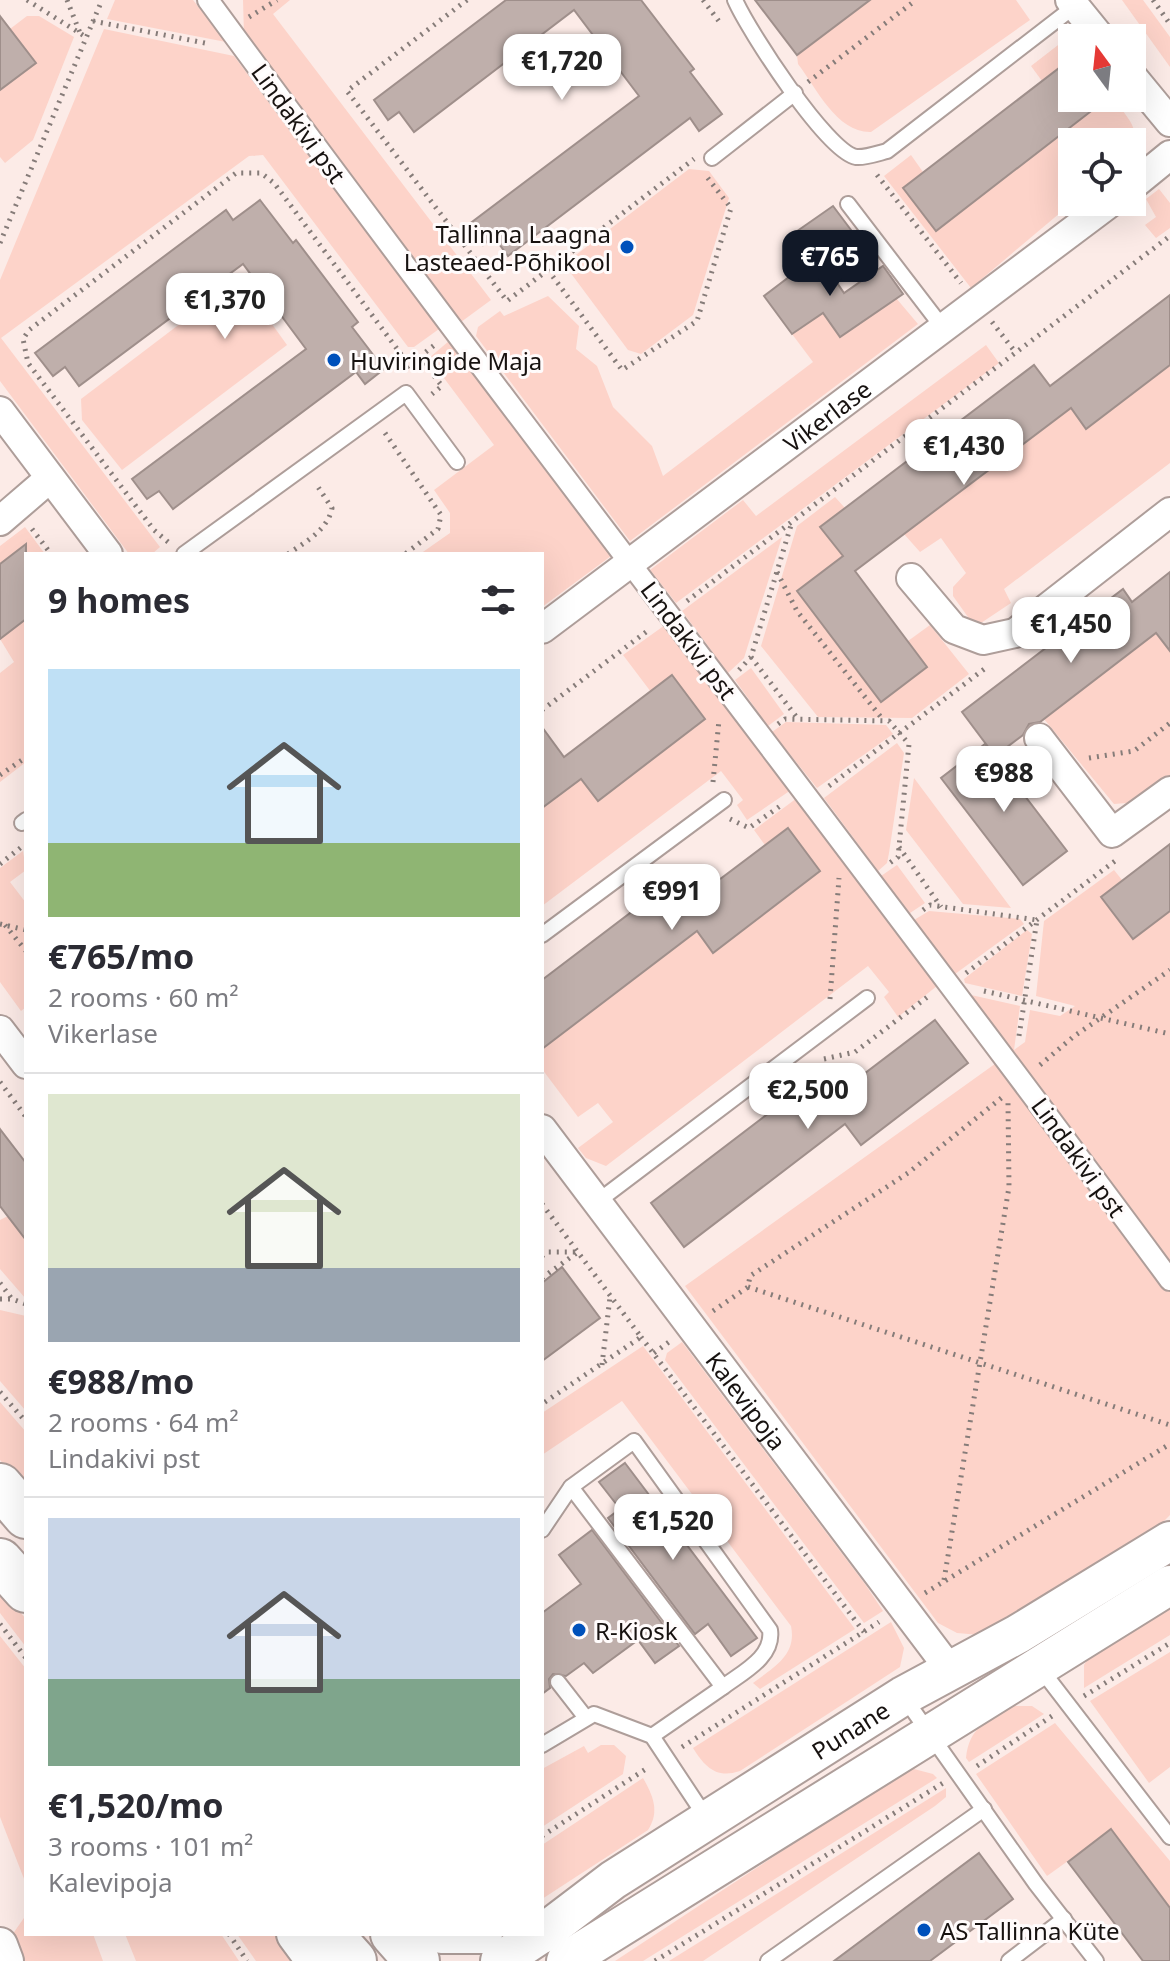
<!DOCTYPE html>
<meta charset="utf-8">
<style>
:root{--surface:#fff;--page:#f7f7f7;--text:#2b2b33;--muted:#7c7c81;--line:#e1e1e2;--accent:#111827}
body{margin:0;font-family:"Noto Sans",sans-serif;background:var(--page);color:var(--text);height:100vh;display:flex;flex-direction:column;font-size:30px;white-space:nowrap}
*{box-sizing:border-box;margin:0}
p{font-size:26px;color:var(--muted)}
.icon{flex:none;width:44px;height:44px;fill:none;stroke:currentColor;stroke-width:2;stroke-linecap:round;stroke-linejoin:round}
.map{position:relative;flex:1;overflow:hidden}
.drawer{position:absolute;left:24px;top:552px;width:520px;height:1384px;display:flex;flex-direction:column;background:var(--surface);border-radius:0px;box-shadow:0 8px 32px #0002}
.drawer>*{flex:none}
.needle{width:52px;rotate:345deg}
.fabs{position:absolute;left:1058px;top:24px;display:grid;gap:16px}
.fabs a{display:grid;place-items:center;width:88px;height:88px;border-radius:0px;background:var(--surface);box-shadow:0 8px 32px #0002;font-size:40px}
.price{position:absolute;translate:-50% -68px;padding:0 18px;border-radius:16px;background:#fff;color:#222;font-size:26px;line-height:52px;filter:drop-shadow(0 2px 4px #0008)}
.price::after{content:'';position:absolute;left:50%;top:48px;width:24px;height:18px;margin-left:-12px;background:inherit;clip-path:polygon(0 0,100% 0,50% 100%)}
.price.active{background:var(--accent);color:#fff}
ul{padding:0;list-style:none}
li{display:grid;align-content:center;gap:16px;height:424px;padding:0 24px}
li+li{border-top:2px solid var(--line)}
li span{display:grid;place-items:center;height:248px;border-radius:0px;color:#555}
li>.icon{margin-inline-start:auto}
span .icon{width:144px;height:144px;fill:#fffc;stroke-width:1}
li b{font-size:34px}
h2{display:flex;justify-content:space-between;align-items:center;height:96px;padding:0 24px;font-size:34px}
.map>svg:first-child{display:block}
.green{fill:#fdd3c9}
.building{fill:#bfafab;stroke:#9f8f8b;stroke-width:2}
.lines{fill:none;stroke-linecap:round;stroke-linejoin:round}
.service-casing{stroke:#ae9e9a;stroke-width:18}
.pedestrian-casing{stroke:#ae9e9a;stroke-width:24}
.minor-casing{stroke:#ae9e9a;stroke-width:32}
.tertiary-casing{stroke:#ae9e9a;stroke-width:38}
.secondary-casing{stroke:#ae9e9a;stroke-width:42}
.primary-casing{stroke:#ae9e9a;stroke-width:48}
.path{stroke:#867c79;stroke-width:5;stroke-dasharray:2 6;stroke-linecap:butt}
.service{stroke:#fff;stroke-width:14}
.pedestrian{stroke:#fff;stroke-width:20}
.minor{stroke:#fff;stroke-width:28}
.tertiary{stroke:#fff;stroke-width:34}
.secondary{stroke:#fff;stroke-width:38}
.primary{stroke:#fff;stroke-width:44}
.poi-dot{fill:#0051bb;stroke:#fffbfb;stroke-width:3}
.labels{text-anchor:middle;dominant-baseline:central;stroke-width:6;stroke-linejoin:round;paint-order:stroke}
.street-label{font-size:24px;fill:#171210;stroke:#fffbfb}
.poi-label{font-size:24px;fill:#171210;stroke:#fffbfb;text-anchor:start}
</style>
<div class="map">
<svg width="1170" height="1961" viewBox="0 0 1170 1961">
<rect width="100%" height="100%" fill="#fcebe7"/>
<g class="green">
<polygon points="115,0 193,0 226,42 107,19"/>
<polygon points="243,0 290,0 273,14 491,300 461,322 244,35"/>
<path d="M870,0H1016L1030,20L871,132C837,133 817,89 798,64L797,55Z"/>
<polygon points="1122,0 1143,0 1170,37 1170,67"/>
<polygon points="27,16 39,16 74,37 33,140 5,163 0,157 0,90 10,29"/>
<polygon points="104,29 234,56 439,329 414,347 408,347 263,155 249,156 1,338 160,547 152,554 129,554 0,381 0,280"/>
<polygon points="1062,42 1072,45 1072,77 1063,65 1042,81 1031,66"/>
<path d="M1088,98H1112C1124,113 1143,130 1132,150V142H1072L1073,202L971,288L884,176L911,155L923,172L903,188L936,230L1095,108Z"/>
<polygon points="689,169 709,171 729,198 693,315 641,354 628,350 564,264"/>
<polygon points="1159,189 1170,203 1170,228 1156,238 1145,225 1156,217 1146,199"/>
<polygon points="235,282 244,285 287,345 122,470 82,420 81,399"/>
<polygon points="548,296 579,326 576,349 597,366 613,407 652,446 663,476 813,362 792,334 823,313 841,336 896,298 918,324 630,541 476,336 478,327 500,311 504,316"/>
<polygon points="449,341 611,556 542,607 542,554 420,554 450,533 450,513 434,490 494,445 429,358"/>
<polygon points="986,345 999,363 676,603 650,570 743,500 756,516"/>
<polygon points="1170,365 1170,463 1004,589 1011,603 975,627 953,596 953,587 966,573 941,538 920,552 904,534 1068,410 1071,409 1086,428"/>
<polygon points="835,497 845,508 820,527 843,556 881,702 927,667 908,641 930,625 969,674 912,718 818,717 761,646 797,526"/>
<polygon points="25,527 45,554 26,554 26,562 17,551 0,564 0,546"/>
<polygon points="782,537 744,658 728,673 682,611"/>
<polygon points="26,619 26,762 0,782 0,673 14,662 0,639"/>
<polygon points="665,625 791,790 747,820 737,805 743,800 721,771 542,906 542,808 581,779 598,800 651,692 623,655"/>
<polygon points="1156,633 1170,640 1170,778 1139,802 1114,804 1044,719"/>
<polygon points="751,668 784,714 768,726 735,680"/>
<polygon points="786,722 886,725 893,734 817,788 772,732"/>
<polygon points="897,743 904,753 889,853 887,863 878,871 824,798"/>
<polygon points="914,778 1011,908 963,904 906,830"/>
<polygon points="797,798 937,986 898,1017 884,997 889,992 868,966 606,1166 586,1158 578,1148 613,1122 598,1103 578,1117 542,1069 542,1049 697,931 714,952 820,871 788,828 765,845 754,830"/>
<polygon points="23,851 26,870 10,882 26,903 26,1007 21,1011 0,982 0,868"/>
<polygon points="897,865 925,903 910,913 881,876"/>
<polygon points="1114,870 1122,880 1101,897 1133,939 1170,911 1170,1515 1157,1528 980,1635 957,1633 938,1623 685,1286 1013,1051 971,995 1020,1006 1014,1050 1025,1042 1030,1010 1060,1016 1075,1006 1036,996 1044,921"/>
<polygon points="929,911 1020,919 1024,924 955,974 914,920"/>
<polygon points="1027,930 1032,934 1022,996 965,983 964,979"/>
<polygon points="8,1216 26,1240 26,1299 0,1269 0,1220"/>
<polygon points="0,1310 26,1316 26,1411 0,1381"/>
<polygon points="682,1342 865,1584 883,1611 864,1623 665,1360 667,1353"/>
<path d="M643,1346L855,1629L760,1689L753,1683C774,1667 797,1655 791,1626L622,1401L542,1455V1413Z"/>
<polygon points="0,1402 26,1432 26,1490 0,1460"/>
<polygon points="0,1589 26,1619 26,1647 0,1613"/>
<polygon points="1170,1606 1170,1635 1084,1688 1084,1665 1092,1652"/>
<path d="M891,1622L904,1648L900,1667L740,1771C716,1779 705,1767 693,1748Z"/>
<polygon points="0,1636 26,1669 26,1884 0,1817"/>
<polygon points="1170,1652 1170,1767 1149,1783 1090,1701"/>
<path d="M1011,1706H1032L1044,1714L969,1762L966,1758C969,1727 987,1721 1011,1706Z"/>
<polygon points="1055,1723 1170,1861 1170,1908 1111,1830 1047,1876 976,1774"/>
<polygon points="601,1745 614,1745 626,1756 623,1774 542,1827 542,1769 584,1746 588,1753"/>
<polygon points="914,1769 933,1774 937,1778 643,1961 615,1961 901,1773"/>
<path d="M643,1778C653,1796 660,1811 648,1830L542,1899V1845Z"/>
<polygon points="946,1788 946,1797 935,1806 703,1961 669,1961"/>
<polygon points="26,1915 26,1934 93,1934 103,1961 21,1961 12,1935"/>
<polygon points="125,1934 221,1934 239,1961 136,1961"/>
<polygon points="237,1934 276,1934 299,1961 256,1961"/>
</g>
<g class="building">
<polygon points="506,0 641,0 694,69 690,72 722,114 699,131 690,118 508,256 493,236 483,245 468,225 639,96 574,10 414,132 399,112 388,120 374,100"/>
<polygon points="755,0 870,0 797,55"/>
<polygon points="0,16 36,63 0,90"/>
<polygon points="1063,65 1072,77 1072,98 1108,98 936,231 903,188"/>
<polygon points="260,200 293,243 296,240 358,322 352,327 384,369 365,384 356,372 173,509 159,491 147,499 132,479 306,349 243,264 79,386 65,367 53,376 35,353 226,210 233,220"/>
<polygon points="833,206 851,230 811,259 793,234"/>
<polygon points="818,255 844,293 883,266 903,294 840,337 823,313 792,334 764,296"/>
<polygon points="1170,295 1170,365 1086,429 1071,408 855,571 927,667 881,702 797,591 843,556 820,527 1034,365 1050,386"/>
<polygon points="26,544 26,619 0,639 0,564"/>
<polygon points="1170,572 1170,651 1156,633 1040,722 1029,724 1023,735 995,756 962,712 1123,589 1132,602"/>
<polygon points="672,675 705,719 598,801 581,779 542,808 542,727 564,757"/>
<polygon points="985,744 1067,851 1023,885 941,778"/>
<polygon points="788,828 820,871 713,953 697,931 542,1049 542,980 663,888 679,910"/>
<polygon points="1170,844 1170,911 1133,939 1101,897"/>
<polygon points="935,1020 968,1063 861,1145 845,1124 684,1247 651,1203 811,1081 827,1102"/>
<polygon points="0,1129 26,1163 26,1240 0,1206"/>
<polygon points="562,1267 600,1318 542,1361 542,1283"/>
<polygon points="625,1463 757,1638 731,1656 708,1624 695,1634 608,1518 620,1509 599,1482"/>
<polygon points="592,1530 679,1646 655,1663 638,1640 593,1673 584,1663 566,1676 553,1674 549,1679 550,1688 542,1694 542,1613 581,1584 559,1555"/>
<polygon points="1111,1829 1170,1908 1170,1961 1143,1961 1068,1862"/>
<polygon points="979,1853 1013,1899 930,1961 834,1961"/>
</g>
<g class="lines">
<defs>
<g id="service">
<path d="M735,0C748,30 827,152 856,157C865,158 879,153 887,151L1075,6"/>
<polyline points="712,158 795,93"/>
<polyline points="848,204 943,328"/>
<polyline points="184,554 406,393 457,462"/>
<polyline points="22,823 26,820"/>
<polyline points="542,935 724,800"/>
<polyline points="597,1202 867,998"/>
<path d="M571,1487L634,1441L770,1630C774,1657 743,1672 723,1687"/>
<polyline points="542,1530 571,1487 723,1687 652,1736"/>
<polyline points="1040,1668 1170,1837"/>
<polyline points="558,1682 586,1718"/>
<polyline points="903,1696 1036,1884 1096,1961"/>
<polyline points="542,1745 594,1714 652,1736 707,1819"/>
<polyline points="768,1961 984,1809"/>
<polyline points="1009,1961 1064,1919"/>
</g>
<path id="pedestrian" d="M208,0C524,430 853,851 1170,1280"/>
<g id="minor">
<polyline points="1070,0 1101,38"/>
<polyline points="1132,76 1170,122"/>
<polyline points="1132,186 1170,155"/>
<polyline points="0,411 108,554"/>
<polyline points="0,521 50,478"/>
<polyline points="911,578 954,629 983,640 1015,633 1170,512"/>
<path id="s1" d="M542,629L1111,202"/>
<polyline points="1039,738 1112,833 1170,791"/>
<polyline points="0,1030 26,1064"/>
<path id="s2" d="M542,1129L951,1671"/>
</g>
<polyline id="tertiary" points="0,1945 6,1961"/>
<g id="secondary">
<polyline points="296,1934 316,1961"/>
<polyline points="441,1934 483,1934"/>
<path id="s3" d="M542,1934L613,1880L903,1696L1018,1634L1170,1541"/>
<polyline points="500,1961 541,1934"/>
<polyline points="566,1961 1170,1585"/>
</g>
<g id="primary">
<polyline points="0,1486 26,1516"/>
<polyline points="0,1561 26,1590"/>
<polyline points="330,1934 354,1961"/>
<polyline points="393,1934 417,1961"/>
</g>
</defs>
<use href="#service" class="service-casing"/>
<use href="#pedestrian" class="pedestrian-casing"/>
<use href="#minor" class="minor-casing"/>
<use href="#tertiary" class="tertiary-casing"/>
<use href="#secondary" class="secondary-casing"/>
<use href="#primary" class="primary-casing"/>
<g class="path">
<polyline points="27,0 86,37"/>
<polyline points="67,0 80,33"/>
<polyline points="467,0 347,91 507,301 694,159"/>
<polyline points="703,0 721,24"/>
<polyline points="1153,0 1170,24"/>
<polyline points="249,17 277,0"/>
<polyline points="93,21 210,44"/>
<polyline points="808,82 916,0"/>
<polyline points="877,175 961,283"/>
<polyline points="0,243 102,0"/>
<polyline points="548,270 622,370 697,321 731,208 707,177"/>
<polyline points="992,322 1016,353"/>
<polyline points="419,357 442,386 432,394"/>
<polyline points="407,367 437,343"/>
<polyline points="385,433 441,515 438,529 405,554"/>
<polyline points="32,529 51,554"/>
<polyline points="168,542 154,530 28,363 23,339 29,330 236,173 261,173 274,183 409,365"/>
<path d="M288,554C305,542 328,530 332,508L316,484"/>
<polyline points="777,572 797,611 884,721"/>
<polyline points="687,601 1170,236"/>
<polyline points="751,657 798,719"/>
<polyline points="739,670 751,657 792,522"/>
<polyline points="542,710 650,629"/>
<polyline points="778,724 785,719 889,721 909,744 898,857 887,865"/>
<polyline points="1089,758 1134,751 1170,723"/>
<polyline points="0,775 22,760 26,762"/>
<polyline points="713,782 719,720"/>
<polyline points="829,786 987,667"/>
<polyline points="730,819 749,828 783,804"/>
<polyline points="899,847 941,907"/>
<polyline points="0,864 24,845"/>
<polyline points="923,910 930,905 1037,920 1019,1036"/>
<polyline points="0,924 26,930"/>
<polyline points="5,925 26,951"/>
<polyline points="966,973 1115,861"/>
<polyline points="984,991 1170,1034"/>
<polyline points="830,999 839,878"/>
<polyline points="824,1059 855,1052 930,995"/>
<polyline points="1040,1065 1073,1037 1170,970"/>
<polyline points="0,1082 26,1117"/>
<polyline points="542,1204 641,1337 542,1404"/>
<polyline points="542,1256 548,1252 577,1252"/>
<polyline points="542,1278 578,1252"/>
<polyline points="0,1283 12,1299 26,1304"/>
<polyline points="748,1287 1170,1425"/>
<polyline points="0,1299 11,1299"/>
<polyline points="713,1311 748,1287 750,1276 908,1173 1005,1095"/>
<polyline points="641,1337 864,1632"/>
<polyline points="654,1353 669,1342"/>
<polyline points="602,1365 610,1297"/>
<polyline points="0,1392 26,1422"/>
<polyline points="944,1580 1009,1187 1008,1103"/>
<polyline points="925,1593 1170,1444"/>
<polyline points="0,1624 26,1658"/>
<polyline points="1084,1696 1170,1643"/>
<polyline points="682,1747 879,1622"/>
<polyline points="977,1766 1052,1716"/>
<polyline points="542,1836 649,1767"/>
<polyline points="229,1934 247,1961"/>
<polyline points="655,1961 943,1783"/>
</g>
<use href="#service" class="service"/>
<use href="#pedestrian" class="pedestrian"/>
<use href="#minor" class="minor"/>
<use href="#tertiary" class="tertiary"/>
<use href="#secondary" class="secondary"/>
<use href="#primary" class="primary"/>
</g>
<g class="poi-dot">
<circle cx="627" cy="247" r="8"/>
<circle cx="334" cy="360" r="8"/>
<circle cx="579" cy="1630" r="8"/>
<circle cx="924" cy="1930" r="8"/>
</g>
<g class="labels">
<g class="street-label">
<text transform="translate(299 123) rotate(54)">Lindakivi pst</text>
<text stroke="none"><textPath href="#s1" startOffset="356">Vikerlase</textPath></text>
<text transform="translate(689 640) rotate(53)">Lindakivi pst</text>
<text transform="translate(1079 1157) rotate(54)">Lindakivi pst</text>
<text stroke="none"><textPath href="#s2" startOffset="340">Kalevipoja</textPath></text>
<text stroke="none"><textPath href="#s3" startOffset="370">Punane</textPath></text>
</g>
<g class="poi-label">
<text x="611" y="233" text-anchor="end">Tallinna Laagna<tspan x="611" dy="28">Lasteaed-Põhikool</tspan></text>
<text x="350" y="360">Huviringide Maja</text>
<text x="595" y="1630">R-Kiosk</text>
<text x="940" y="1930">AS Tallinna Küte</text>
</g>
</g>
</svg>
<div class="fabs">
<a><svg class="needle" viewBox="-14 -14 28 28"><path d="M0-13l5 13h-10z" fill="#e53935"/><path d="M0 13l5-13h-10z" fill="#7c7c81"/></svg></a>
<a><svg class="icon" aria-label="locate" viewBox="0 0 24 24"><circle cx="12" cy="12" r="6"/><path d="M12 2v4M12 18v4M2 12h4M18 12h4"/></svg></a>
</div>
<b class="price" style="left:562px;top:102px">€1,720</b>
<b class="price active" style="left:830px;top:298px">€765</b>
<b class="price" style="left:225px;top:341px">€1,370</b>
<b class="price" style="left:964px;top:487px">€1,430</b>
<b class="price" style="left:1071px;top:665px">€1,450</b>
<b class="price" style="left:1004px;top:814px">€988</b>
<b class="price" style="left:672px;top:932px">€991</b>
<b class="price" style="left:808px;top:1131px">€2,500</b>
<b class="price" style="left:673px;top:1562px">€1,520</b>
<section class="drawer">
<h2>9 homes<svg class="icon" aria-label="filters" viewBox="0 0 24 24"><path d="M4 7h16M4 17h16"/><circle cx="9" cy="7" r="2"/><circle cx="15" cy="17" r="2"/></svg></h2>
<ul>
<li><span style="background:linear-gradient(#bfe0f5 70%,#8fb573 0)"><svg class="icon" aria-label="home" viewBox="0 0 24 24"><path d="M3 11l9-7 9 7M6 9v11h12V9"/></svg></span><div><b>€765/mo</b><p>2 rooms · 60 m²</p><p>Vikerlase</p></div></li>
<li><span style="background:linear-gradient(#dfe7d0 70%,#9aa5b1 0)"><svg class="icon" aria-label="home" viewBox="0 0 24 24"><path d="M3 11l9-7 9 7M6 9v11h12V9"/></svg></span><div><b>€988/mo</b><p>2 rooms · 64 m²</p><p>Lindakivi pst</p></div></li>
<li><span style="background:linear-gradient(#c9d6e8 65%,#7fa58c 0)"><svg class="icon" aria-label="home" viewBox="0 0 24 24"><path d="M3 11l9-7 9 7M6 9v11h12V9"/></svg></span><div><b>€1,520/mo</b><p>3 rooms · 101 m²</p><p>Kalevipoja</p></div></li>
</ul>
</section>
</div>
